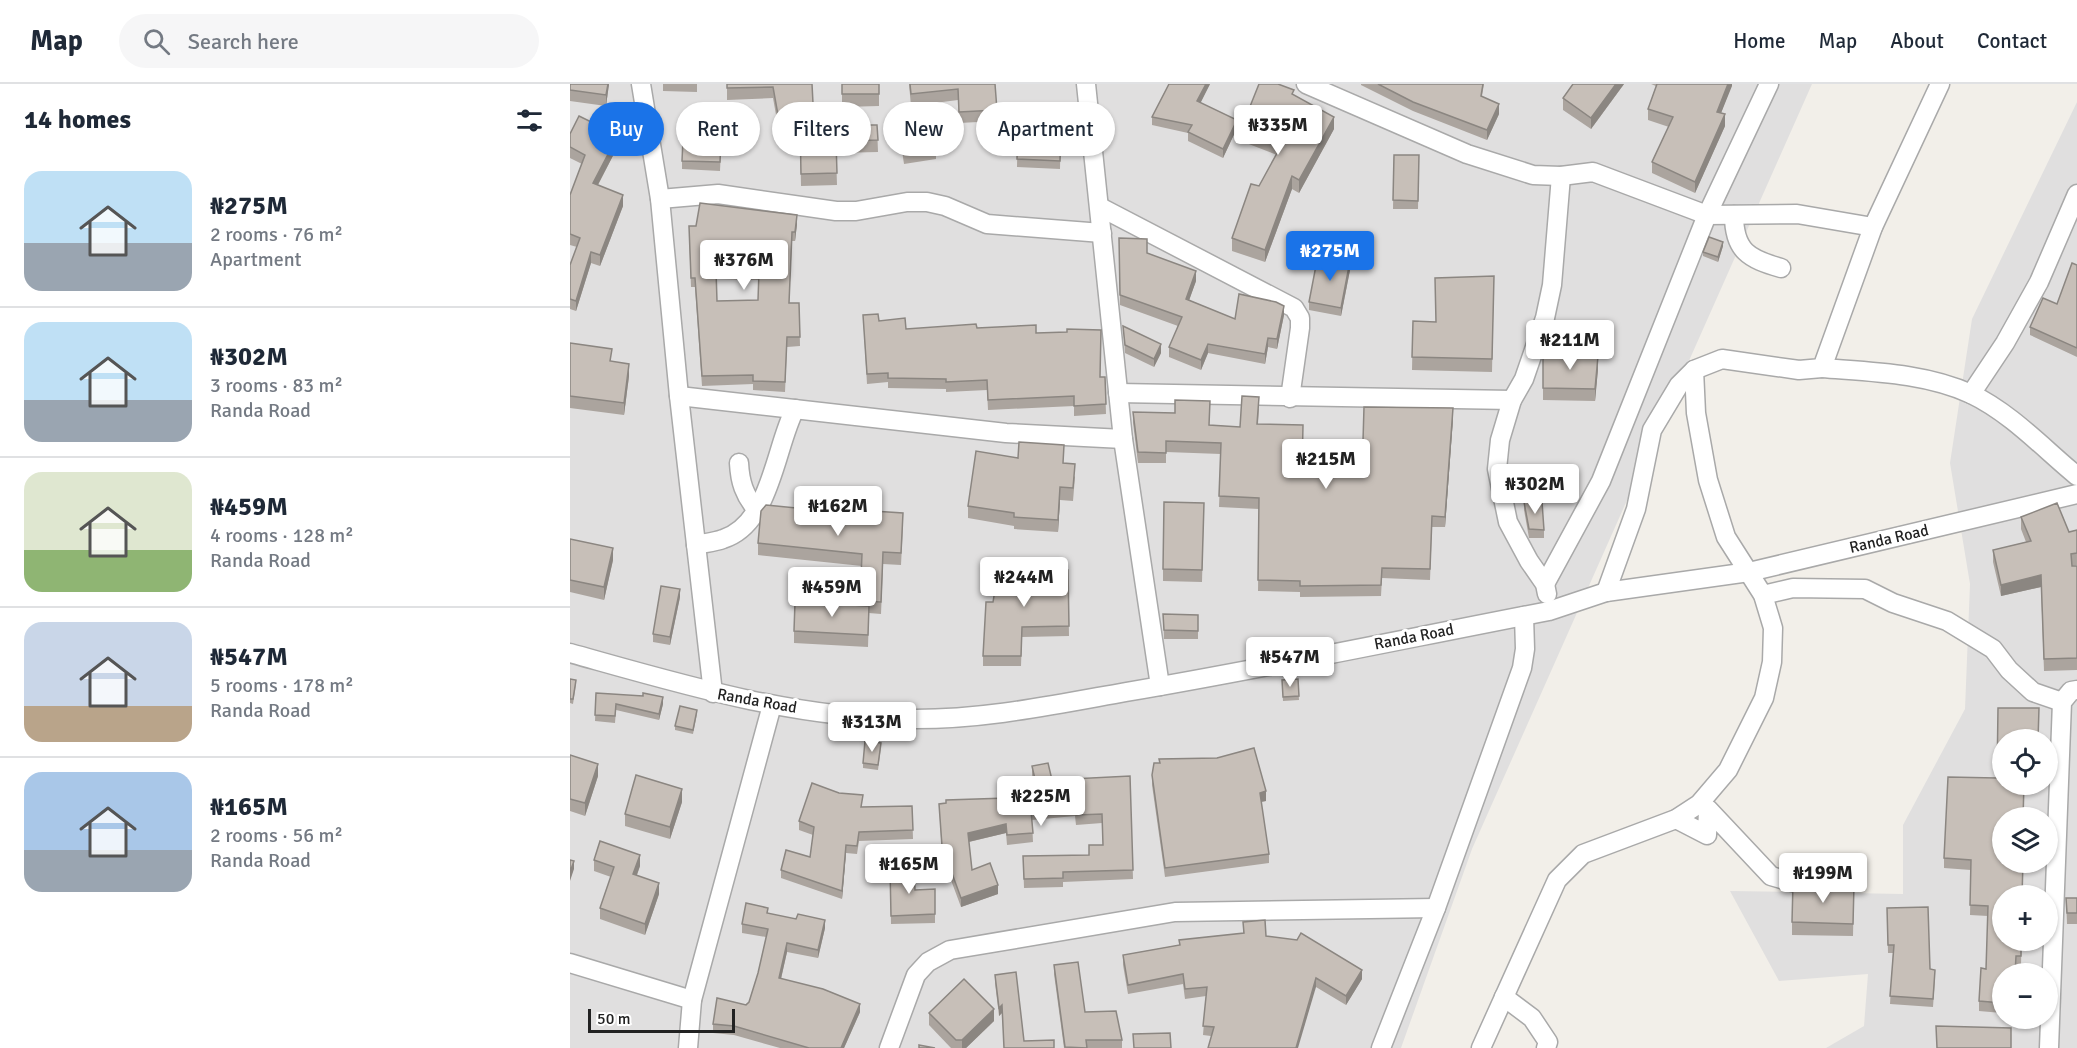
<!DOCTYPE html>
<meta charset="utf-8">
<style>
:root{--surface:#fff;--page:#f6f6f7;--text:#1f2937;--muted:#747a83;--line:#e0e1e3;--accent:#1a73e8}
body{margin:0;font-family:Signika,sans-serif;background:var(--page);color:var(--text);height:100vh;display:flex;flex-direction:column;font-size:22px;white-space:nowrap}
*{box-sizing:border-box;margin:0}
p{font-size:20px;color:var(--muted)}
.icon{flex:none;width:33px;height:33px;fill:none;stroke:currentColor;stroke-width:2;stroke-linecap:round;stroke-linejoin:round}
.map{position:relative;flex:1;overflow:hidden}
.drawer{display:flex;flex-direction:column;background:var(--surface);width:570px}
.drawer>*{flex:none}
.guide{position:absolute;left:18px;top:18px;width:570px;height:54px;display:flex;gap:12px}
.controls{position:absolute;left:1422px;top:645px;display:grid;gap:12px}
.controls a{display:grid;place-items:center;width:66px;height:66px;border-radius:50%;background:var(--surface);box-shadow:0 2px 4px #0004;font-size:30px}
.scale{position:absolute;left:18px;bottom:15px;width:147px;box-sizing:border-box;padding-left:6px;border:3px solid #222;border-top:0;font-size:16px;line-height:21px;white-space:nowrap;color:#222;-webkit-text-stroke:4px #fff;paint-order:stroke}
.price{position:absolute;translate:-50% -51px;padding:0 14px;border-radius:6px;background:#fff;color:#222;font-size:20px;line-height:39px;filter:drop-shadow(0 2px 3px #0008)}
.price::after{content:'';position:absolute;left:50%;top:36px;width:18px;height:14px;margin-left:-9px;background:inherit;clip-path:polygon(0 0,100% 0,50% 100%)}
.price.selected{background:var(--accent);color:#fff}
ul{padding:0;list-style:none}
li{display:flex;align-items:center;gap:18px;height:150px;padding:0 24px}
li+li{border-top:2px solid var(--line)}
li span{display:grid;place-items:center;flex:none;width:168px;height:120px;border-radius:18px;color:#555}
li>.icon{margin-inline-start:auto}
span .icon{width:72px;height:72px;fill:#fffc;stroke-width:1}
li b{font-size:26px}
h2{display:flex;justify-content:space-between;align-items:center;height:72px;padding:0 24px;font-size:26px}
.tag{padding:0 21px;border-radius:27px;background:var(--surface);box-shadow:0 2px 4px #0004;font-size:21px;line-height:54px}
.tag.selected{background:var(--accent);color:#fff}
header{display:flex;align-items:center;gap:36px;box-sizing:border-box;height:84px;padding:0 30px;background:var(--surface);border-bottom:2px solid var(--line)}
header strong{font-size:28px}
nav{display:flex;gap:33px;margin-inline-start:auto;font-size:21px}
.search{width:420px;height:54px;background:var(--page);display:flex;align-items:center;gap:15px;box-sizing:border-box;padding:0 21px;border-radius:33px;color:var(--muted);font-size:22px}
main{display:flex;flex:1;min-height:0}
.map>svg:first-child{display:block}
.residential{fill:#e0dfdf;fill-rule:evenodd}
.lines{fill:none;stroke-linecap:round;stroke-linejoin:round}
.minor-casing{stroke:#a9a9a9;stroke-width:21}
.minor{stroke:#fff;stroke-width:18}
.wall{fill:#aba49e;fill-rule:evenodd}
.shaded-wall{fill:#8b8681}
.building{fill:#c7bfb8;stroke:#8b8681;stroke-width:1.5;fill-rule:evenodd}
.labels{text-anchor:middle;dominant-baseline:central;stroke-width:6;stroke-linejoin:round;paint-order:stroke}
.street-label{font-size:16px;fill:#222;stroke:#fff}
</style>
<header>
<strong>Map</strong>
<div class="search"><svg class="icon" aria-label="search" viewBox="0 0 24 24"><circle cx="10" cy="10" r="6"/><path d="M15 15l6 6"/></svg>Search here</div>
<nav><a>Home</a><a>Map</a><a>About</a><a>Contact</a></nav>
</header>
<main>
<section class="drawer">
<h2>14 homes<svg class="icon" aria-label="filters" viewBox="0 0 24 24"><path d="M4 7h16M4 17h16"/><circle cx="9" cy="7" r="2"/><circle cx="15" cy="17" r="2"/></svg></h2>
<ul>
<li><span style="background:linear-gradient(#bfe0f5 60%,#9aa5b1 0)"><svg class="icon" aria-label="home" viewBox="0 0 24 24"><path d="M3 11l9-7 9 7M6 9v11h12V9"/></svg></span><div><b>₦275M</b><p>2 rooms · 76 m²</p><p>Apartment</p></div></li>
<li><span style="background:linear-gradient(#bfe0f5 65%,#9aa5b1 0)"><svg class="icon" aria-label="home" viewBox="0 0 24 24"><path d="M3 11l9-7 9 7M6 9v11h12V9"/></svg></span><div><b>₦302M</b><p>3 rooms · 83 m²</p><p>Randa Road</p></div></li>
<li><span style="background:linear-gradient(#dfe7d0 65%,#8fb573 0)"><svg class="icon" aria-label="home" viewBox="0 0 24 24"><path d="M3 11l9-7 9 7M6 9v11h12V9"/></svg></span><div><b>₦459M</b><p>4 rooms · 128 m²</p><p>Randa Road</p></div></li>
<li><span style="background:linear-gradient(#c9d6e8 70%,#b9a48a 0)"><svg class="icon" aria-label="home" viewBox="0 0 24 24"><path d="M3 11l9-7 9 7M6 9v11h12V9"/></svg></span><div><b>₦547M</b><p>5 rooms · 178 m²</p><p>Randa Road</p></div></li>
<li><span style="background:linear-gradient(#a9c7e8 65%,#9aa5b1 0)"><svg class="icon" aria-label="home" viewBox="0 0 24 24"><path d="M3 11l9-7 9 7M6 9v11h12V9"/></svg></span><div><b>₦165M</b><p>2 rooms · 56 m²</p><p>Randa Road</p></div></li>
</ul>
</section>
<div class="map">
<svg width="1507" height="964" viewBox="0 0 1507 964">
<rect width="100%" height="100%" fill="#f2efe9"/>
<g class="residential">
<polygon points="0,0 1242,0 902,765 831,964 0,964"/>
<path d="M1507,18V964H1256L1294,942L1298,890L1209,897L1160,807L1333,810V741L1395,625L1400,500L1380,379L1402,235ZM1432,656H1478V700H1432ZM1432,734H1478V778H1432ZM1432,812H1478V856H1432ZM1432,890H1478V934H1432Z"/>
</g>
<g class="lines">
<defs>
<g id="minor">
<polyline points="71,0 90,115 109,312 143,609"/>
<polyline points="516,0 553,355 590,602"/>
<polyline points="736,0 897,70 963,91 991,92 1023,88 1137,131 1227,130 1303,143"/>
<polyline points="90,115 148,110 266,127 286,127 337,118 357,118 375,122 417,140 532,149"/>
<polyline points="530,123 724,224 730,234 730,244 720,314"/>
<path d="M1164,131C1164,167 1179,175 1211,184"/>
<path d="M1252,284C1302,288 1355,289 1401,310C1441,329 1474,365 1507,392"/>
<polyline points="548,309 942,316"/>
<polyline points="1401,310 1435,259 1469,198 1507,110"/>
<polyline points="109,312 436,349 553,355"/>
<path d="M169,379C170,398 174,411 187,426"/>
<path d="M126,461C135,459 145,458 153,455C201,440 205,363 225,325"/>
<polyline points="975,500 1031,397 1137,131 1199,0"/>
<polyline points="1036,508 1066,425 1082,346 1109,301 1124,286 1152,275 1229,286 1252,284 1303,143 1370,0"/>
<polyline points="977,510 975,500 959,477 938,438 927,385 930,356 942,316 954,295 975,234 982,201 991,92"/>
<polyline points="1193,511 1223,504 1295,505 1323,519 1377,537 1423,565 1439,586 1463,608 1492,618"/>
<path d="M0,569C111,600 222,634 338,635C413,636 483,621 556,608C698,584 839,554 979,527L1036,508L1179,488L1507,410"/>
<polyline points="1106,735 1137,751 1138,725 1201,792 1225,799"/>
<polyline points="0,879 122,916"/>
<polyline points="934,913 962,934 978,958 976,964"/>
<polyline points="118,964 122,916 202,621"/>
<polyline points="319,964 346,891 358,878 380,866 605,828 866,824"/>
<polyline points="811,964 866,824 952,584 955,565 954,532"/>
<polyline points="911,964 987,796 1013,770 1106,735 1129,720 1158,686 1194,614 1202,578 1203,544 1193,511 1156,453 1138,396 1126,329 1124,286"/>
<polyline points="1479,964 1492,618 1501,607 1507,606"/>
</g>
</defs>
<use href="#minor" class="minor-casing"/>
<use href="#minor" class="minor"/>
</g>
<g class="wall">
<polygon points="0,0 39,0 36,22 0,17"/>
<polygon points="93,0 127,0 127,8 93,7"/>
<polygon points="157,0 242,0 243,19 265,41 307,41 308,68 266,69 267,101 231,102 230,50 210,53 203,14 157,16"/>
<polygon points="272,0 309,0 309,22 272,23"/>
<polygon points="339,0 425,0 427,37 389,39 388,16 341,22"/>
<polygon points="599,0 640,0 630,19 667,44 653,74 618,57 618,49 582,41 582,33"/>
<polygon points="791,0 914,0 912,12 929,30 917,56 843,27 791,1"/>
<polygon points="1003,0 1054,0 1021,45 993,26 993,14"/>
<polygon points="1081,0 1162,0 1151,29 1155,42 1125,109 1082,89 1082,78 1099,43 1078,36 1078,25 1086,2"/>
<polygon points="724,11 764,45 729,109 722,105 695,178 662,167 662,154 707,71 671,57 671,45"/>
<polygon points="448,40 491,42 490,85 447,83"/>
<polygon points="152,44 150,87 112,85 112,77"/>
<polygon points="0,50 48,62 28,101 53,122 30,182 21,179 6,227 0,225 0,181 7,163 0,161 0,111 12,80 0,74"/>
<polygon points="331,51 366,66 366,75 334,80 331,60"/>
<polygon points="824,71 849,71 848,125 823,125"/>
<path d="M227,140L225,157H222L219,219H229L230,262L217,263L215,308L183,306V300L132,302L125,203H121L119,152ZM146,195L188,196V216L147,217Z"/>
<polygon points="549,154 626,197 619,216 665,235 714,231 707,265 698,263 695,280 638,269 631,286 599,273 599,263 608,242 550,221"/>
<polygon points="1153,162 1148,178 1133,172 1133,168"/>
<polygon points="1507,181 1507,273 1460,251 1460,243 1487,220"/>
<polygon points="780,186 771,232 739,226 739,218"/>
<polygon points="924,192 922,288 842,286 843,237 866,238"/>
<polygon points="293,231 309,237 336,245 407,244 466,249 530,293 535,293 536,330 504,332 504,322 418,326 417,306 376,308 376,305 318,304 318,298 297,300"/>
<polygon points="553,242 591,269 584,283 555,269"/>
<polygon points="0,259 42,277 59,292 54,331 0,324"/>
<polygon points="973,269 1028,285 1025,317 973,316"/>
<polygon points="689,324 688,340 732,388 792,391 883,335 875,443 862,443 860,496 812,494 811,512 730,513 730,508 688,507 689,425 649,423 651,370 596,368 596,379 568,379 563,339 563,328 640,341 670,343"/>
<polygon points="448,374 494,379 505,393 503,417 490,416 488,448 444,445 444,442 398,434 398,422"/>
<polygon points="954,418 974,446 974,454 959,454 954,426"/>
<polygon points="634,419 632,498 593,497 593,485"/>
<polygon points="1451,433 1499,448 1507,446 1507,481 1502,482 1507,482 1507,586 1474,587 1471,503 1431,512 1423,478 1423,466 1456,458 1451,445"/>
<polygon points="333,441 331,481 313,480 311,530 299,529 298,563 224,559 224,547 290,522 292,482 188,471 188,459"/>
<polygon points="0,455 43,476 34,516 0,508"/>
<polygon points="498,486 499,552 452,553 451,582 413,582 413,572 423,518"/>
<polygon points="110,513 100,561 83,558 83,550"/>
<polygon points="593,530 628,531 628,555 594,555"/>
<polygon points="0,595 6,600 3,620 0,619"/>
<polygon points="728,595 729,616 713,617 712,596"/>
<polygon points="26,609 93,620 89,636 46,626 45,639 25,637"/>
<polygon points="127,630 123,650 105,646 105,642"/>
<polygon points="1432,656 1432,734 1456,778 1455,788 1453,788 1451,882 1446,882 1446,890 1432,890 1432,929 1409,927 1409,917 1416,885 1418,832 1400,831 1401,786 1374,784 1374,774 1427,694"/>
<polygon points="311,663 308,686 293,684 293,679"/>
<polygon points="0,671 28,692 15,732 0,727"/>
<polygon points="462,682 482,696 560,692 563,795 493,798 493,803 454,804 453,772 519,771 533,761 532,739 506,741 505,732 462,736 463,758 437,761 436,749 399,758 402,786 428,810 391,823 372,772 369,720 437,714 437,706 465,704 462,691"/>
<polygon points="582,691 696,717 691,718 699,770 699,779 595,793 582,701"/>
<polygon points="112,718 100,755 55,742 55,730"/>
<polygon points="342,722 343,755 289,757 287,770 276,769 272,815 211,794 211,786 240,773 243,751 229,746 229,737 292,723"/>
<polygon points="24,776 70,782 67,791 89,810 75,851 30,835 30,824 41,793 24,787"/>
<polygon points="320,784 345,806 365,805 365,839 321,840"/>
<polygon points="1284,801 1283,852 1222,851 1222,838"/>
<polygon points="1496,814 1507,814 1507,840 1497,840"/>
<polygon points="1317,824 1360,885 1365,894 1363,923 1320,920 1323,869 1318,869"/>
<polygon points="198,829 255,844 248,874 217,868 211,895 290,928 274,964 210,964 164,951 143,949 143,940 179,918 188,889 196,853 172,849 172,840"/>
<polygon points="673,838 696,852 792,895 776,921 746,903 641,952 633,951 636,912 615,915 613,900 558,910 553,881 553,871 609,861 609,856 673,849"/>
<polygon points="484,881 515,928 552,956 552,964 494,964 484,890"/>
<polygon points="425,891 454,957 434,964 432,929 429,932 425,899"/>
<polygon points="359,929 424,937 396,964 381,964 359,941"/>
</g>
<g class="shaded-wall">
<polygon points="38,0 39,0 36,22 36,11"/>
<polygon points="636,0 640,0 627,26 627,17"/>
<polygon points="1046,0 1054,0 1021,45 1021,34"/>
<polygon points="1158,0 1162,0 1162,2 1147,39 1147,28"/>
<polygon points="929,20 929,30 917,56 917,46"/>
<polygon points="1155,30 1155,42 1125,109 1125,98"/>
<polygon points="764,33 764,45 729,109 729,96"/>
<polygon points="667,36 667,44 653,74 653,65"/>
<polygon points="48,51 48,62 23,110 23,99"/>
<polygon points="722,92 722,105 695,178 695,166"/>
<polygon points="53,111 53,122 30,182 30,171"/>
<polygon points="227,131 227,140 225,157 225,148"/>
<polygon points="1153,158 1153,162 1148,178 1148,173"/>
<polygon points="21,168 21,179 6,227 6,217"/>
<polygon points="780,177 780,186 771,232 771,224"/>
<polygon points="626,187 626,197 616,225 616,215"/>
<polygon points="714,222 714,231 707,265 707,255"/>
<polygon points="698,254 698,263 695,280 695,270"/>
<polygon points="591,260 591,269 584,283 584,275"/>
<polygon points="638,260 638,269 631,286 631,276"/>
<polygon points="1028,272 1028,285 1025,317 1025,305"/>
<polygon points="59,280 59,292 54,331 54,319"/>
<polygon points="883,324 883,335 875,443 875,433"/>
<polygon points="490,403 490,416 488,448 488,436"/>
<polygon points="43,464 43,476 34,516 34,503"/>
<polygon points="1471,491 1471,503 1431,512 1431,501"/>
<polygon points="110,505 110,513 100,561 100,553"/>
<polygon points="93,613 93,620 89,636 89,630"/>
<polygon points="28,680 28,692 15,732 15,719"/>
<polygon points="112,705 112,718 100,755 100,743"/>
<polygon points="696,707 696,717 690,718 690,709"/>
<polygon points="436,740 436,749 398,758 398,749"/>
<polygon points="276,761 276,769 272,815 272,807"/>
<polygon points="70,771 70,782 63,801 63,790"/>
<polygon points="4,777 4,785 0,797 0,788"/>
<polygon points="89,799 89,810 75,851 75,840"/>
<polygon points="428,801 428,810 391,823 391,814"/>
<polygon points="255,836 255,844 248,874 248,866"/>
<polygon points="217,859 217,868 209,903 209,894"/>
<polygon points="792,886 792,895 776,921 776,912"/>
<polygon points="746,894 746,903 728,964 726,964"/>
<polygon points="290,920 290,928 274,964 271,964"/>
<polygon points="432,921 432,929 429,932 429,924"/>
<polygon points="424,925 424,937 396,964 392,964 392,956"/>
</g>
<g class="building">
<polygon points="0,0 38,0 36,11 0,6"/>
<polygon points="157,0 242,0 243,19 265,20 265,41 307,41 308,56 266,57 267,89 231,90 230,38 210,42 203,3 157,4"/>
<rect x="272" y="0" width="37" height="10"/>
<polygon points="340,0 425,0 427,26 389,28 388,5 341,10"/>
<polygon points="599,0 636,0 627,17 667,36 653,65 618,48 622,41 582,33"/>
<polygon points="689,0 708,0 724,6 722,10 764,33 729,96 722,92 695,166 662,154 681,100 689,102 712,60 671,45"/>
<polygon points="808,0 913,0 911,12 929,20 917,46 843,18"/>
<polygon points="1003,0 1046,0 1021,34 993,14"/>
<polygon points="1087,0 1158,0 1147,28 1155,30 1125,98 1082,78 1103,33 1078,25"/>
<polygon points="9,32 48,51 23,99 53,111 30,171 21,168 6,217 0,215 0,181 10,154 0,150 0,111 15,71 0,63 0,50"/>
<polygon points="114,34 152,36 150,78 112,77"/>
<polygon points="448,40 491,42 490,77 447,75"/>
<polygon points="363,46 366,66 334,71 331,51"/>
<polygon points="824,71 849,71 848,117 823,116"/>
<path d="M130,119L227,131L225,148H222L219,219H229L230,253H217L215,298L183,297V291L132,292L125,194H121L119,142H126ZM146,186L189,187L188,216L147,217Z"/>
<polygon points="1139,153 1153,158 1148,173 1133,168"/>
<polygon points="549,154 577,155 577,169 626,187 616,215 665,235 669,210 706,218 714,222 707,255 698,254 695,270 638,260 631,276 599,263 612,233 550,211"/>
<polygon points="748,171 780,177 771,224 739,218"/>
<polygon points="1502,179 1507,181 1507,264 1460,243 1473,214 1487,220"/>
<polygon points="924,192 922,275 842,273 843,237 866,238 865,194"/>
<polygon points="308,230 309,237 335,234 336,245 406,240 407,244 466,241 466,249 497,248 497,245 531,246 530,293 535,293 536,320 504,322 504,312 418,316 417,296 376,298 376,295 318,294 318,289 297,290 293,231"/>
<polygon points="553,242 591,260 584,275 555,261"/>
<polygon points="0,259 42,265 40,277 59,280 54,319 0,312"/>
<polygon points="973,269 1028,272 1025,305 973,304"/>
<polygon points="672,312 689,313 687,340 733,341 732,388 792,391 794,323 883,324 875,433 862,432 860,485 812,484 811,501 730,502 730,497 688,496 689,414 649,412 651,359 596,357 596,369 568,368 563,328 605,329 605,316 640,317 639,341 670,343"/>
<polygon points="449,358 494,361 493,379 505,380 503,404 490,403 488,436 444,433 444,429 398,422 406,367 448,374"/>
<polygon points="594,418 634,419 632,486 593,485"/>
<polygon points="954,418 972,418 974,446 959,445"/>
<polygon points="1487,419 1499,448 1507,446 1507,469 1501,470 1502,482 1507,482 1507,574 1474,575 1471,491 1431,501 1423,466 1461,457 1451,433"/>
<polygon points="196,421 257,427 257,424 333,429 331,469 313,468 311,518 290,517 292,470 188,459 191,427"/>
<polygon points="0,455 43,464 34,503 0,496"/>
<polygon points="498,486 499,542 452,543 451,572 413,572 416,518 423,518 428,488"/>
<polygon points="91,502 110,505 100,553 83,550"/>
<polygon points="225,518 299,522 298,551 224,547"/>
<polygon points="593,530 628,531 628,547 594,546"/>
<polygon points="0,595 6,596 3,615 0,615"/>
<polygon points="728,595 729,612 713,613 712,596"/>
<polygon points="26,609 73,612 73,609 93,613 89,630 46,620 45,632 25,631"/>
<polygon points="110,622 127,626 123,646 105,642"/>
<polygon points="1428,624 1469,624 1468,656 1432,656 1432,700 1454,700 1453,734 1432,734 1432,778 1453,778 1452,812 1432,812 1432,856 1451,856 1451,872 1446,872 1445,890 1432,890 1432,919 1409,917 1411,884 1416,885 1418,822 1400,821 1401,776 1374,774 1378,693 1427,694"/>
<polygon points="295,657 311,659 308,681 293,679"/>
<polygon points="684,664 696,707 690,709 699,770 595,784 582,691 584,679 590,679 589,675 647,674"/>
<polygon points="0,671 28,680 15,719 0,715"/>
<polygon points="478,679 482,696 560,692 563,786 493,788 493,794 454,795 453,772 519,771 519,761 533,761 532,730 506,731 505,722 461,727 463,749 437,751 436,740 398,749 402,786 420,779 428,801 391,814 372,762 369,720 376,719 376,716 437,714 437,706 467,704 462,682"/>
<polygon points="66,691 112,705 100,743 55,730"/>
<polygon points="242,699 269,709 293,711 291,723 342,722 343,746 289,748 287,762 276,761 272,807 211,786 216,766 240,773 244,743 229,737"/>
<polygon points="30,757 70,771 63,790 89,799 75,840 30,824 44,783 24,776"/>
<polygon points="0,776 4,777 0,788"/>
<polygon points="344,783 345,806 365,805 365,830 321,832 320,784"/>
<polygon points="1223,799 1284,801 1283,840 1222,838"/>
<polygon points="1496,814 1507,814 1507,829 1497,829"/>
<polygon points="176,819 198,824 197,829 226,835 228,830 255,836 248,866 217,859 209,894 253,905 290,920 271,964 239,964 164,942 143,940 147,914 176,921 179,918 188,889 198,845 172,840"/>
<polygon points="1358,823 1360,885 1365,886 1363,915 1320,912 1324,861 1318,861 1317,824"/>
<polygon points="695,836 696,852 727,856 731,849 792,886 776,912 746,894 726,964 638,964 644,943 633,942 637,903 615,905 613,890 558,901 553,871 610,861 609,856 674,849 673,838"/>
<polygon points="508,878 515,928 546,927 552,956 516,956 517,964 495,963 484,881"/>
<polygon points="446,888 454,957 484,956 484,964 434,964 432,921 429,924 425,891"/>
<polygon points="394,895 424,925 392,956 386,956 359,929"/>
<polygon points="1366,942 1441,944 1441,964 1367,964"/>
<polygon points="600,949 601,964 564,964 563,950"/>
<polygon points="349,961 365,964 349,964"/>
</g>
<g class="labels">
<g class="street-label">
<text transform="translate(1319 455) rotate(-13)">Randa Road</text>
<text transform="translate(844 553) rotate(-11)">Randa Road</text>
<text transform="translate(187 617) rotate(10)">Randa Road</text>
</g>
</g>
</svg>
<div class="controls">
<a><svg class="icon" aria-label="locate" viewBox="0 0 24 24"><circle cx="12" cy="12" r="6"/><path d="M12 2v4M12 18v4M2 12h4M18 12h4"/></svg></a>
<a><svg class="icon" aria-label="layers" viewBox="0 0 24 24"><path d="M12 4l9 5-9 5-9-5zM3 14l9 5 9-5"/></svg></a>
<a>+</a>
<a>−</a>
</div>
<div class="scale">50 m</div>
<b class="price" style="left:708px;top:72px">₦335M</b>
<b class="price selected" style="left:760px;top:198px">₦275M</b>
<b class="price" style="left:174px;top:207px">₦376M</b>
<b class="price" style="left:1000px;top:287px">₦211M</b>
<b class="price" style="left:756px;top:406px">₦215M</b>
<b class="price" style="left:965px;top:431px">₦302M</b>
<b class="price" style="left:268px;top:453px">₦162M</b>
<b class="price" style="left:454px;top:524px">₦244M</b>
<b class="price" style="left:262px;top:534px">₦459M</b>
<b class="price" style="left:720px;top:604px">₦547M</b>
<b class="price" style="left:302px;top:669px">₦313M</b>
<b class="price" style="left:471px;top:743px">₦225M</b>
<b class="price" style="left:339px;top:811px">₦165M</b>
<b class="price" style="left:1253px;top:820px">₦199M</b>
<div class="guide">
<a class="tag selected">Buy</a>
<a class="tag">Rent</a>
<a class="tag">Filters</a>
<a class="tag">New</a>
<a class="tag">Apartment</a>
</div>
</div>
</main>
